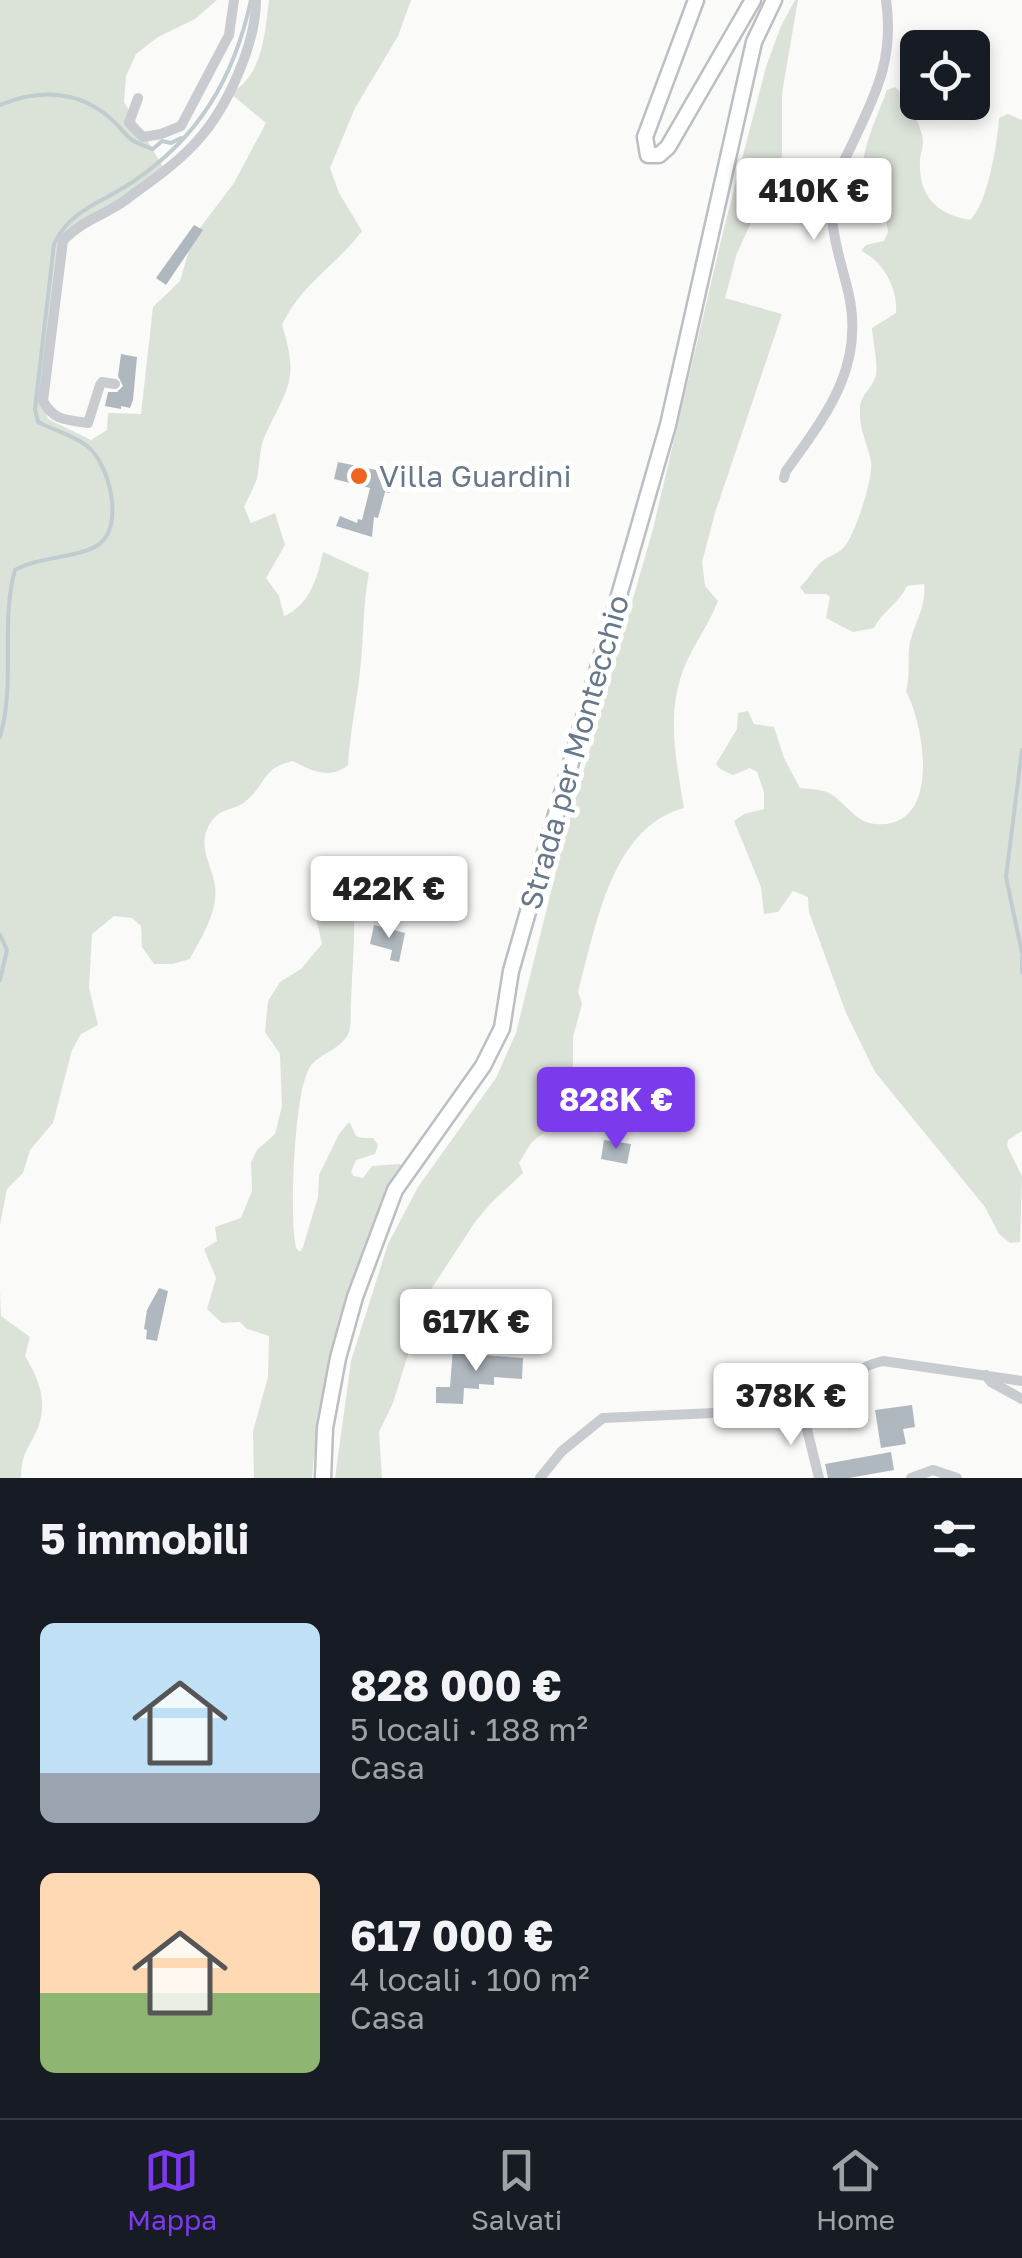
<!DOCTYPE html>
<html lang="it">
<meta charset="utf-8">
<style>
:root{--surface:#171b24;--page:#20242c;--text:#f1f3f6;--muted:#9ea1a6;--line:#363941;--accent:#7c3aed}
body{margin:0;font-family:"Golos Text",sans-serif;background:var(--page);color:var(--text);height:100vh;display:flex;flex-direction:column;font-size:38px;white-space:nowrap}
*{box-sizing:border-box;margin:0}
p{font-size:32px;color:var(--muted)}
.icon{flex:none;width:55px;height:55px;fill:none;stroke:currentColor;stroke-width:2;stroke-linecap:round;stroke-linejoin:round}
.map{position:relative;height:1478px;overflow:hidden}
.details{display:flex;flex-direction:column;background:var(--surface);flex:1}
.details>*{flex:none}
.fabs{position:absolute;left:900px;top:30px;display:grid;gap:20px}
.fabs a{display:grid;place-items:center;width:90px;height:90px;border-radius:15px;background:var(--surface);box-shadow:0 5px 15px #0003;font-size:50px}
.price{position:absolute;translate:-50% -85px;padding:0 22px;border-radius:10px;background:#fff;color:#222;font-size:32px;line-height:65px;filter:drop-shadow(0 2px 5px #0008)}
.price::after{content:'';position:absolute;left:50%;top:60px;width:30px;height:22px;margin-left:-15px;background:inherit;clip-path:polygon(0 0,100% 0,50% 100%)}
.price.current{background:var(--accent);color:#fff}
ul{padding:0;list-style:none}
li{display:flex;align-items:center;gap:30px;height:250px;padding:0 40px}
li span{display:grid;place-items:center;flex:none;width:280px;height:200px;border-radius:15px;color:#555}
li>.icon{margin-inline-start:auto}
span .icon{width:120px;height:120px;fill:#fffc;stroke-width:1}
li b{font-size:42px}
h2{display:flex;justify-content:space-between;align-items:center;height:120px;padding:0 40px;font-size:42px}
.tab-bar{display:flex;justify-content:space-around;align-items:center;height:140px;border-top:2px solid var(--line);background:var(--surface);font-size:28px;color:var(--muted)}
.tab-bar a{display:grid;justify-items:center;gap:5px}
.tab-bar .current{color:var(--accent)}
.map>svg:first-child{display:block}
.green{fill:#dbe2d8}
.lines{fill:none;stroke-linecap:round;stroke-linejoin:round}
.stream{stroke:#c1ccd1;stroke-width:4}
.building{fill:#b0b8bf}
.secondary-casing{stroke:#babfc4;stroke-width:19}
.street{stroke:#c8cbd0;stroke-width:10}
.secondary{stroke:#fff;stroke-width:14}
.poi-dot{fill:#f06422;stroke:#fff;stroke-width:4}
.labels{text-anchor:middle;dominant-baseline:central;stroke-width:10;stroke-linejoin:round;paint-order:stroke}
.poi-label{font-size:30px;fill:#67788b;stroke:#fff;text-anchor:start}
.street-label{font-size:30px;fill:#67788b;stroke:#fff}
</style>
<div class="map">
<svg width="1022" height="1478" viewBox="0 0 1022 1478">
<rect width="100%" height="100%" fill="#fafaf8"/>
<g class="green">
<path d="M0,0H217L195,19L158,37L136,54L126,76L124,102L165,170L67,241L45,407L48,419L91,440L107,430L108,413L141,414L153,307L180,281L193,237L234,183L266,123L230,93C263,77 265,32 269,0H411L398,36L355,108L330,168L339,193L362,231C335,267 302,283 282,325C300,383 287,387 264,438C259,450 260,465 257,478C254,488 248,498 244,507L251,523L275,513L285,545L266,578L279,596L284,616C309,606 318,577 323,552L369,573C363,603 364,631 361,661C358,696 350,730 348,765C330,780 312,771 293,761C262,768 267,783 247,800C235,812 221,805 209,825C197,847 212,864 215,886C218,912 202,936 190,959L173,964H154L142,947L141,926L132,918L114,916L92,934L89,988L98,1025L81,1034L72,1050L53,1123L30,1150L23,1173L7,1189L0,1225Z"/>
<path d="M795,0H798L782,93V156L737,253L725,298L782,314L715,513L702,562L705,586L718,601C709,624 696,641 686,663C665,711 676,759 684,808C611,827 596,927 578,992L582,1004L573,1037V1073L557,1122L531,1143L519,1163L523,1173L491,1203L475,1222L426,1297L393,1403L379,1432L382,1478H335L351,1361L388,1244L418,1187L496,1078L516,1033L563,843L653,529L724,228L766,67L781,26Z"/>
<path d="M895,87C910,100 917,117 922,135C925,143 921,151 920,159C918,195 935,214 970,220C987,206 998,141 999,118L1008,114L1022,120V1131L1008,1140L1007,1146L1022,1176L1020,1242L1010,1243L999,1234L985,1207L875,1072L846,1013L809,912L808,897L793,891L778,912L764,914L761,887L734,821L744,814L764,809V792L757,772L750,768L733,775L720,769L716,764L737,729L738,713L748,711L754,724L774,727L784,758L800,788C810,789 822,789 831,794C845,803 857,823 875,824C942,830 925,727 906,691C910,676 908,664 909,649C912,625 927,609 924,584L907,586C899,603 882,612 874,628L853,632L826,618L830,597L826,594H805L800,587C808,580 812,571 819,564C827,556 837,555 844,547C855,535 874,477 871,461C867,442 859,430 860,409C860,394 873,388 876,375C878,362 873,342 872,328L896,313C898,288 883,261 861,251L866,245L884,241L888,232L883,202L868,198C851,167 876,121 887,90Z"/>
<path d="M336,895L353,902C356,935 352,968 351,1002C350,1010 352,1024 349,1032C342,1050 319,1053 310,1067C294,1090 289,1218 296,1248L300,1252L303,1247L318,1197L319,1175L339,1134L349,1122C359,1137 350,1138 373,1138L378,1145L375,1154L356,1160L351,1172L354,1176L363,1178L372,1166L400,1164L404,1169C347,1264 322,1368 312,1478H254L253,1431L268,1377L269,1336L247,1329L240,1322L222,1323L207,1309L216,1278L204,1249L217,1241L215,1227L241,1218L252,1191L251,1162L257,1150L275,1134L282,1106L280,1054L265,1032L268,1001L280,982L301,969L322,944L316,918L321,901Z"/>
<path d="M0,1290L1,1316L30,1337L25,1356C42,1384 50,1410 32,1440C24,1454 21,1461 21,1478H0Z"/>
</g>
<g class="lines">
<g class="stream">
<path d="M0,105C38,89 78,90 110,118C131,137 123,139 153,149L162,141L171,143L181,138"/>
<path d="M0,737C16,682 0,624 15,570C41,556 78,558 98,545C125,527 110,464 87,446C73,435 53,430 38,422L35,409L54,244C70,210 101,203 131,183C199,138 234,78 251,0"/>
<polyline points="1022,750 1006,877 1022,953"/>
<polyline points="0,935 7,950 0,980"/>
<polyline points="1022,957 1022,972"/>
</g>
</g>
<g class="building">
<polygon points="194,225 203,230 166,285 156,278"/>
<polygon points="121,354 137,357 133,400 130,408 121,406 121,409 105,406 108,392 117,392 123,386 118,376"/>
<polygon points="338,462 395,474 390,493 385,492 378,518 374,517 372,537 336,526 340,516 357,523 358,519 362,520 370,488 334,479"/>
<polygon points="374,925 405,933 399,962 390,960 392,950 370,944"/>
<polygon points="604,1140 631,1144 627,1164 601,1159"/>
<polygon points="159,1288 168,1291 157,1341 146,1339 147,1330 144,1329 147,1310"/>
<polygon points="453,1348 464,1348 464,1354 523,1358 522,1379 494,1377 494,1385 479,1384 479,1389 464,1388 463,1404 436,1403 436,1387 450,1387"/>
<polygon points="912,1405 915,1427 903,1429 906,1444 881,1448 875,1410"/>
<polygon points="891,1452 894,1470 849,1478 828,1478 825,1464"/>
</g>
<g class="lines">
<defs>
<g id="secondary">
<polyline points="696,0 645,137 648,155 659,155 668,147 753,0"/>
<polyline points="323,1478 325,1428 338,1358 355,1297 395,1190 483,1066 502,1028 511,971 668,425 754,42 774,0"/>
</g>
</defs>
<use href="#secondary" class="secondary-casing"/>
<g class="street">
<polyline points="138,98 129,123 143,137 161,134 181,126 229,35 234,0"/>
<path d="M115,384L102,382L100,385L88,423C67,420 54,421 43,401L63,241C80,221 106,215 127,199C151,181 178,163 198,140C227,108 256,44 256,0"/>
<path d="M784,478L786,471C827,414 866,365 848,291C839,253 825,220 836,180C840,166 849,152 855,138C878,90 894,55 886,0"/>
<polyline points="986,1375 991,1382 1022,1399"/>
<polyline points="802,1409 819,1478"/>
<path d="M540,1478L562,1451L603,1418L802,1409L835,1402C846,1377 857,1367 883,1361L1022,1381"/>
<polyline points="911,1478 933,1470 957,1478"/>
</g>
<use href="#secondary" class="secondary"/>
</g>
<circle class="poi-dot" cx="359" cy="476" r="10"/>
<g class="labels">
<g class="poi-label">
<text x="379" y="476">Villa Guardini</text>
</g>
<g class="street-label">
<text transform="translate(574 752) rotate(-74)">Strada per Montecchio</text>
</g>
</g>
</svg>
<div class="fabs">
<a><svg class="icon" aria-label="locate" viewBox="0 0 24 24"><circle cx="12" cy="12" r="6"/><path d="M12 2v4M12 18v4M2 12h4M18 12h4"/></svg></a>
</div>
<b class="price" style="left:814px;top:243px">410K €</b>
<b class="price" style="left:389px;top:941px">422K €</b>
<b class="price current" style="left:616px;top:1152px">828K €</b>
<b class="price" style="left:476px;top:1374px">617K €</b>
<b class="price" style="left:791px;top:1448px">378K €</b>
</div>
<section class="details">
<h2>5 immobili<svg class="icon" aria-label="filters" viewBox="0 0 24 24"><path d="M4 7h16M4 17h16"/><circle cx="9" cy="7" r="2"/><circle cx="15" cy="17" r="2"/></svg></h2>
<ul>
<li><span style="background:linear-gradient(#bfe0f5 75%,#9aa5b1 0)"><svg class="icon" aria-label="home" viewBox="0 0 24 24"><path d="M3 11l9-7 9 7M6 9v11h12V9"/></svg></span><div><b>828 000 €</b><p>5 locali · 188 m²</p><p>Casa</p></div></li>
<li><span style="background:linear-gradient(#ffd9b3 60%,#8fb573 0)"><svg class="icon" aria-label="home" viewBox="0 0 24 24"><path d="M3 11l9-7 9 7M6 9v11h12V9"/></svg></span><div><b>617 000 €</b><p>4 locali · 100 m²</p><p>Casa</p></div></li>
</ul>
</section>
<nav class="tab-bar">
<a class="current"><svg class="icon" aria-label="map" viewBox="0 0 24 24"><path d="M3 6l6-2 6 2 6-2v14l-6 2-6-2-6 2zM9 4v14M15 6v14"/></svg>Mappa</a>
<a><svg class="icon" aria-label="saved" viewBox="0 0 24 24"><path d="M7 4h10v16l-5-4-5 4z"/></svg>Salvati</a>
<a><svg class="icon" aria-label="home" viewBox="0 0 24 24"><path d="M3 11l9-7 9 7M6 9v11h12V9"/></svg>Home</a>
</nav>
